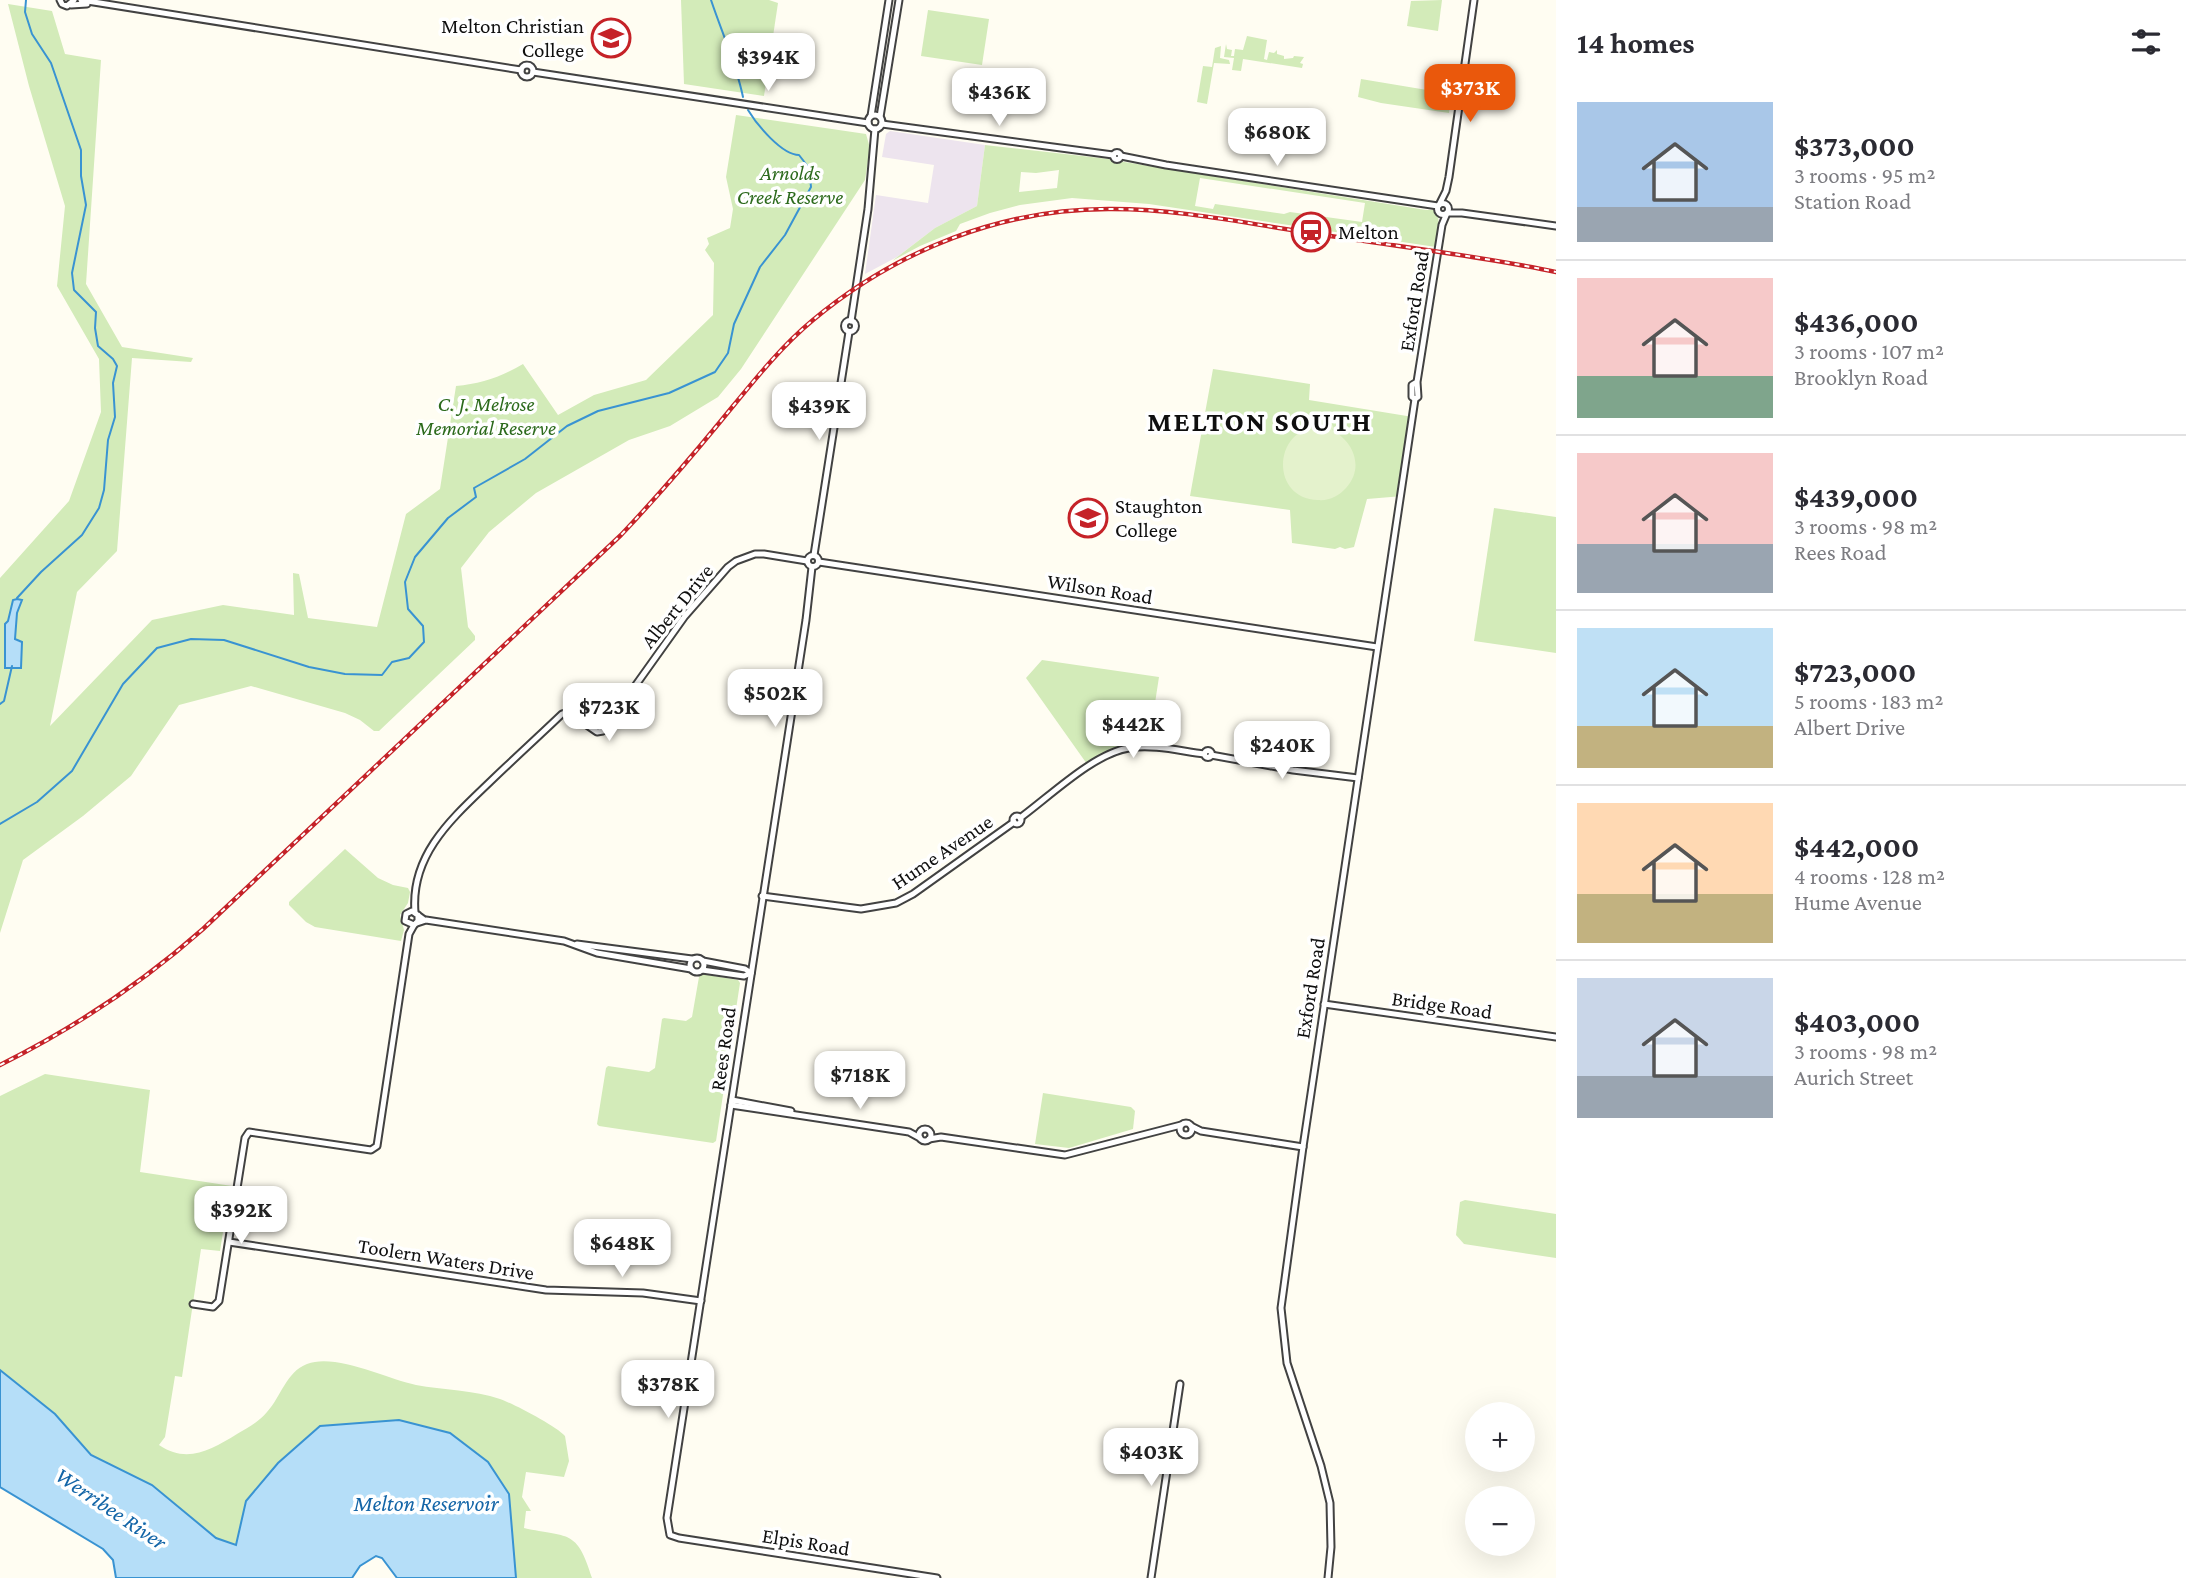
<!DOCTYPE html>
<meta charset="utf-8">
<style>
:root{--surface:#fff;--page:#f7f7f7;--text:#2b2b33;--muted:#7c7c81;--line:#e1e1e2;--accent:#ea580c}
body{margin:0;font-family:"Crimson Pro",serif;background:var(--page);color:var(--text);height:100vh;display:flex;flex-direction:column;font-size:26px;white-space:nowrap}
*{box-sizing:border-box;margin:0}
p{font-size:23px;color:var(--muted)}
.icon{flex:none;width:38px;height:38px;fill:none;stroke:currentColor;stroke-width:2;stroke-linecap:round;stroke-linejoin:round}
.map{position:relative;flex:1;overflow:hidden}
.drawer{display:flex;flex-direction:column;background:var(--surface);width:630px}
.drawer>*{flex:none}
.tools{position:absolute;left:1465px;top:1402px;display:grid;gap:14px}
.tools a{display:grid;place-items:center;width:70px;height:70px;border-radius:50%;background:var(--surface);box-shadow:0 7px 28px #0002;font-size:35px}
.price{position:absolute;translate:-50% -60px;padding:0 16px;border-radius:14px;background:#fff;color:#222;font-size:23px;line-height:46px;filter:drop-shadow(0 2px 4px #0008)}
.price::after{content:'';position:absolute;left:50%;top:42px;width:21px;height:16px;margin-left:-10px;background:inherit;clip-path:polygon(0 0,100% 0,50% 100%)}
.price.on{background:var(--accent);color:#fff}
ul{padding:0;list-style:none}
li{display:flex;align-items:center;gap:21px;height:175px;padding:0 21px}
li+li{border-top:2px solid var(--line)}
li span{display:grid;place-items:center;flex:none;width:196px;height:140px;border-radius:0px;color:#555}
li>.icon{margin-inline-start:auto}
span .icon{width:84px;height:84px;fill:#fffc;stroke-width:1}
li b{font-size:30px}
h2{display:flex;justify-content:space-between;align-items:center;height:84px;padding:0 21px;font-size:30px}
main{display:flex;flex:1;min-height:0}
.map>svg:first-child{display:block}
.industrial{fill:#ede4ee}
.green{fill:#d3ebb9;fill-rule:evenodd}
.pitch{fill:#e4f2cc}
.water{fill:#b5def8;stroke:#3993d2;stroke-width:2}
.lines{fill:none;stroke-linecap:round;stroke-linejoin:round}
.stream{stroke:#3993d2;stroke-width:2}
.tertiary-casing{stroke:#424242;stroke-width:9}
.tertiary{stroke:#fff;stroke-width:5}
.rail-casing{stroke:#c52228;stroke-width:4.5}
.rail{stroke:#fff;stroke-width:2;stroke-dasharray:5;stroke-linecap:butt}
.labels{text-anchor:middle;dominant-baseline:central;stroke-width:7;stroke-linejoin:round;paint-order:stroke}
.poi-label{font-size:21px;fill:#0f0f0f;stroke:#fff;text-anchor:start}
.park-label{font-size:21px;font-style:italic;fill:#2c6a1c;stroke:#fff}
.street-label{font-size:21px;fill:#0f0f0f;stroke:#fff}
.water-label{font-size:23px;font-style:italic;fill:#1365a7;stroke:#fff}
.district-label{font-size:28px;font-weight:bold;letter-spacing:2px;fill:#0f0f0f;stroke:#fff}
</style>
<main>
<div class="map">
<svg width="1556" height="1578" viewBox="0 0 1556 1578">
<rect width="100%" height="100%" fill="#fffdf2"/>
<polygon class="industrial" points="890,131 985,145 977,206 935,228 897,257 865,274 876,195 928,203 934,165 882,157 886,134"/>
<g class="green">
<polygon points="681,0 769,0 778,3 764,96 684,84"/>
<polygon points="1442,0 1438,31 1407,26 1411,1"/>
<path d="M8,4L52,11L65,54L101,60L86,284L122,347L193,358L191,362L132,358L117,551L77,592L50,726L152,620L223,605L294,615L293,573L299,574L308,618L377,627L406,514L440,489L456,386C481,384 501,377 523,364L558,415L594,395L646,380L713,315L714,263L705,250L709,244L707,238L730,228L733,209L726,177L736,115L866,134L870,148L865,180L741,369L718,397L670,426L629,440L536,493L489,532L461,568L468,627L475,636V640L379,731H374L360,720L345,713L251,686L179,705L131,776L83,816L23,860L0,933V578L69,501L101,412L99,359L57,286L65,206L29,86Z"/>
<polygon points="928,10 989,19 982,65 921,56"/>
<polygon points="1247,36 1267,40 1264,59 1267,60 1269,52 1274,53 1277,50 1277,54 1284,56 1284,59 1293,58 1294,56 1304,57 1300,63 1303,64 1302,68 1243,59 1241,71 1232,70 1234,58 1224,57 1226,44 1227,49 1232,50 1231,56 1234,56 1235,49 1243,50"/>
<polygon points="1221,46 1220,58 1229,60 1230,64 1214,63 1207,104 1197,102 1203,66 1212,67 1215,48"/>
<polygon points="1361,79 1451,94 1449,113 1381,103 1358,97"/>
<path d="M985,145L1109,159L1113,162L1118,161L1426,210H1435C1442,220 1437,235 1436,247L1149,204L1072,198L1020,205L990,213L960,224L956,231L920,246L892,261L935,228L977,206ZM1059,170L1057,188L1019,192L1021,172L1036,173ZM1200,178L1365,203L1362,222L1290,212L1284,214L1215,204L1213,209L1195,206Z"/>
<polygon points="1213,369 1310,384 1309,400 1413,417 1403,496 1367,499 1354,547 1345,549 1340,547 1335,549 1292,543 1290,510 1190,496"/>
<polygon points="1494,508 1556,517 1556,653 1474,641"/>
<polygon points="1042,660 1159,677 1149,742 1115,748 1087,764 1026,678"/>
<polygon points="345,849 378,878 393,885 408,888 410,892 408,903 400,915 404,930 401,941 315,927 306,922 289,905 289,902"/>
<polygon points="702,974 738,980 740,983 716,1141 713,1143 599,1126 597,1124 606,1068 608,1066 649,1072 655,1068 662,1019 664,1018 686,1021 692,1017 699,977"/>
<path d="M45,1074L150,1090L140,1172L232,1186L226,1230L223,1232L220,1251L201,1249L182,1377L175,1376L165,1437L159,1445C187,1464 211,1450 237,1434C247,1428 259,1422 267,1412C281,1397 286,1372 307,1364C336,1353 387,1379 416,1385C443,1390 474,1390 500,1399C514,1404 556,1426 565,1436L569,1461L564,1477L526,1472L522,1497L531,1511H526L524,1528C568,1538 577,1528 592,1578H516L513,1556L399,1420L320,1426L246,1501L236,1545L216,1538L152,1485L91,1455L55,1414L0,1370V1096Z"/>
<polygon points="1043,1093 1131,1107 1135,1111 1133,1129 1069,1148 1035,1144"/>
<polygon points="1465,1200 1556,1214 1556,1258 1464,1244 1456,1235 1460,1202"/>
</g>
<path class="pitch" d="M1326,414L1334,428L1332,430C1353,441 1365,467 1346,488C1339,496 1329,501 1318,500C1266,498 1275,420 1325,428L1320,417Z"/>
<g class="water">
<polygon points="17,599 22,600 17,613 15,639 22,642 21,668 5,668 5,624 8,621 13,600"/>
<polygon points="0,1370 55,1414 91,1455 152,1485 216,1538 236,1545 246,1501 278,1463 320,1426 399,1420 450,1433 488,1462 509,1494 516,1578 397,1578 382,1558 376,1556 360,1566 352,1578 116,1578 113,1560 103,1549 0,1487"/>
</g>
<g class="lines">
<g class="stream">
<path d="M711,0C722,33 736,63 743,97"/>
<polyline points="17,598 41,572 82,535 99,508 104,490 108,440 115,417 113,383 117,366 113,359 98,346 95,328 96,312 74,290 72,273 86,205 81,176 81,150 51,63 32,34 25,12 26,0"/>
<polyline points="0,704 4,701 12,666"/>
<path d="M0,824L37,802L72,771L123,684L157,648L191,639L224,640L309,667L345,674L382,675L392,662L409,658L424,642L423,626L408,609L405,582L415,557L448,518L476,497L474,488L525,459L567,426L598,411L669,393L715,372L728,353L734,324L760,267L785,235L811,187L809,168L799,155C782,155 757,125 748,110"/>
</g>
<defs>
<g id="tertiary">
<polyline points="60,0 62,4 67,6 74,0"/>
<polyline points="81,0 521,70"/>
<polyline points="71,5 87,4"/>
<circle cx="527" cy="71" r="6"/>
<polyline points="533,72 868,123"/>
<circle cx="875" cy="122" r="7"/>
<polyline points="871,116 889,0"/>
<polyline points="880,117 899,0"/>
<polyline points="882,124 1113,155"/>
<circle cx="1117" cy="156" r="3.5"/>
<polyline points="1121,156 1166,165 1438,206"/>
<circle cx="1443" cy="209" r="5.5"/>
<polyline points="1439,205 1446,191 1449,177 1474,0"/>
<polyline points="1447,213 1462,213 1556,226"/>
<circle cx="850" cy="326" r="5.5"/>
<polyline points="851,321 868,209 875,129"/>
<polyline points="1417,382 1412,385 1412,397 1415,399 1418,397 1417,382 1442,225 1447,213"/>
<polyline points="814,555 849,332"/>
<circle cx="813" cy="561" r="5.5"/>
<polyline points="819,562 1377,647"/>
<polyline points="812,567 806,620 667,1518 670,1535 679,1538 937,1578"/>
<circle cx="1208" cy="754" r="3.5"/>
<polyline points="1211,755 1293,770 1358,778"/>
<circle cx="1017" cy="820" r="4"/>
<path d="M1020,818C1049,797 1094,753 1129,748C1153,744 1180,751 1204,754"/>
<polyline points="762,896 861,909 896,903 913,894 1014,822"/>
<path d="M415,912C410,852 456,815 495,777C517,756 540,735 562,714L568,712L597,732L603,731L685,616L728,567L736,561L755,554H764L807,561"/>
<polyline points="418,915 418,921 414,925 405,921 406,914 412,911 423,919"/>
<polyline points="417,923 426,920 564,941 597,953 691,969"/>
<polyline points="577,944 692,959"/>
<circle cx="697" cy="965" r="7"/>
<polyline points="703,961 745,969 751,973"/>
<polyline points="702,970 744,976 751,973"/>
<polyline points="1324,1004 1556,1037"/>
<polyline points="732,1100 791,1111"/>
<polyline points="731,1105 909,1132 920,1138"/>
<circle cx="1186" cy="1129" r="6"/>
<polyline points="1191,1126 1201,1131 1303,1147"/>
<circle cx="925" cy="1135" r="6"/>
<polyline points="929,1139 941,1137 1065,1155 1181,1125"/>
<polyline points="229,1242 546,1290 643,1293 701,1301"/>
<polyline points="193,1304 213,1307 219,1301 245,1138 249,1132 371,1150 377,1146 409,934 414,925"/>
<polyline points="1151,1578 1180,1384"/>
<polyline points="1328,1578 1331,1547 1330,1503 1321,1466 1287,1363 1281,1308 1303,1147 1415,399"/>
</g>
</defs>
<use href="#tertiary" class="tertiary-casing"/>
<use href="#tertiary" class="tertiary"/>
<defs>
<path id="rail" d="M0,1065C74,1028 141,984 203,929L621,535C656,498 688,461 720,422C749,387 778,349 813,320C897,250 1003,208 1112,209C1183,209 1254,225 1324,235C1401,247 1480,256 1556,272"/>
</defs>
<use href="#rail" class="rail-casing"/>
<use href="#rail" class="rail"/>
</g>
<defs>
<symbol id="school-ring" viewBox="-11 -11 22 22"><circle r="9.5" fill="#fff" stroke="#c52228" stroke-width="1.5"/><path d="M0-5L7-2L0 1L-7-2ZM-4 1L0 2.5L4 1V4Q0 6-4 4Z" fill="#c52228"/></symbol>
<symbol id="station-ring" viewBox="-11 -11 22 22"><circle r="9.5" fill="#fff" stroke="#c52228" stroke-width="1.5"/><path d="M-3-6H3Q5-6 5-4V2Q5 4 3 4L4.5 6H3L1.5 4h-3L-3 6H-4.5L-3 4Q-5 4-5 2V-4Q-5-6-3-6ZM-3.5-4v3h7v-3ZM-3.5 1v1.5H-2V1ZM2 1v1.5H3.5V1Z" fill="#c52228"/></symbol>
</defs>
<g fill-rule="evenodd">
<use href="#school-ring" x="589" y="16" width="44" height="44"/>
<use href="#station-ring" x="1289" y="210" width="44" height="44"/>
<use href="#school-ring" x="1066" y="496" width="44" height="44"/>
</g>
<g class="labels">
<g class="poi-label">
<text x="584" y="26" text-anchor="end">Melton Christian<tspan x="584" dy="24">College</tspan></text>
<text x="1338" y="232">Melton</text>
<text x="1115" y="506">Staughton<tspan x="1115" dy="24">College</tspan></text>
</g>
<g class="park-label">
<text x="790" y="173">Arnolds<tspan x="790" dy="24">Creek Reserve</tspan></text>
<text x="486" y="404">C. J. Melrose<tspan x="486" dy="24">Memorial Reserve</tspan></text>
</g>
<g class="street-label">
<text transform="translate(1414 301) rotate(-81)">Exford Road</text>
<text transform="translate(1100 589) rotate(9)">Wilson Road</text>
<text transform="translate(677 606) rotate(-51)">Albert Drive</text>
<text transform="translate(942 852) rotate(-34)">Hume Avenue</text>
<text transform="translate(1310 988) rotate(-81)">Exford Road</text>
<text transform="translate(1442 1005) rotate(8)">Bridge Road</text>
<text transform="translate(723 1049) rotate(-82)">Rees Road</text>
<text transform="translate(446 1259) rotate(9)">Toolern Waters Drive</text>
<text transform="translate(806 1542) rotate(9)">Elpis Road</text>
</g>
<g class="water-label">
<text x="426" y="1503">Melton Reservoir</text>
<text transform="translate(111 1508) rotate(34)">Werribee River</text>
</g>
<g class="district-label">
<text x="1260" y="421">MELTON SOUTH</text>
</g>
</g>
</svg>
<div class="tools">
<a>+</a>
<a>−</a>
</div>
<b class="price" style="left:768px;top:93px">$394K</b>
<b class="price on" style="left:1470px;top:124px">$373K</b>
<b class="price" style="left:999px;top:128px">$436K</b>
<b class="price" style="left:1277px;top:168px">$680K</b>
<b class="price" style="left:819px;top:442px">$439K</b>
<b class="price" style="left:775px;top:729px">$502K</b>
<b class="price" style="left:609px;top:743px">$723K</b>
<b class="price" style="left:1133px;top:760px">$442K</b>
<b class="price" style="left:1282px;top:781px">$240K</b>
<b class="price" style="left:860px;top:1111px">$718K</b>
<b class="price" style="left:241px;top:1246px">$392K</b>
<b class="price" style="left:622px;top:1279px">$648K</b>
<b class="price" style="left:668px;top:1420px">$378K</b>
<b class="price" style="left:1151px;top:1488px">$403K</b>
</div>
<section class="drawer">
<h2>14 homes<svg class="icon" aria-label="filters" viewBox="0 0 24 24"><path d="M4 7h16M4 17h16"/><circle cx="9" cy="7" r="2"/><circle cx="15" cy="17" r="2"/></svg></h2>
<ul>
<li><span style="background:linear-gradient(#a9c7e8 75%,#9aa5b1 0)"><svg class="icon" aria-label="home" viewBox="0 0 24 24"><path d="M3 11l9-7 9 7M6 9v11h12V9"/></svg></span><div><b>$373,000</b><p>3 rooms · 95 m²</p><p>Station Road</p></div></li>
<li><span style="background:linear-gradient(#f6c9c9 70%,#7fa58c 0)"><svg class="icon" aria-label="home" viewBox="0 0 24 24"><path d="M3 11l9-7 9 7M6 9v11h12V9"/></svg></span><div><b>$436,000</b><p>3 rooms · 107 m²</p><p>Brooklyn Road</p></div></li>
<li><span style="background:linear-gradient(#f6c9c9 65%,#9aa5b1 0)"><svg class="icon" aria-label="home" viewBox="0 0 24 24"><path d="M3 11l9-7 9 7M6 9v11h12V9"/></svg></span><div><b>$439,000</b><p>3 rooms · 98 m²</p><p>Rees Road</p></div></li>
<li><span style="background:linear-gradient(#bfe0f5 70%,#c2b280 0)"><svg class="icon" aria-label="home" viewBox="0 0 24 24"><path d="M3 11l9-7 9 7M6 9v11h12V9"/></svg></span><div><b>$723,000</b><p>5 rooms · 183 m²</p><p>Albert Drive</p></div></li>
<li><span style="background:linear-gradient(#ffd9b3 65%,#c2b280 0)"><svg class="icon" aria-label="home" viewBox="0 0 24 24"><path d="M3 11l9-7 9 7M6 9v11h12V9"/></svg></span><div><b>$442,000</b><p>4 rooms · 128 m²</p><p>Hume Avenue</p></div></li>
<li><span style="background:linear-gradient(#c9d6e8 70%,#9aa5b1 0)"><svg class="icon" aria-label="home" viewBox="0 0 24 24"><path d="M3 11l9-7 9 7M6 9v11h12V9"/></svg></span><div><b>$403,000</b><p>3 rooms · 98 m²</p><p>Aurich Street</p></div></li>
</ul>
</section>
</main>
